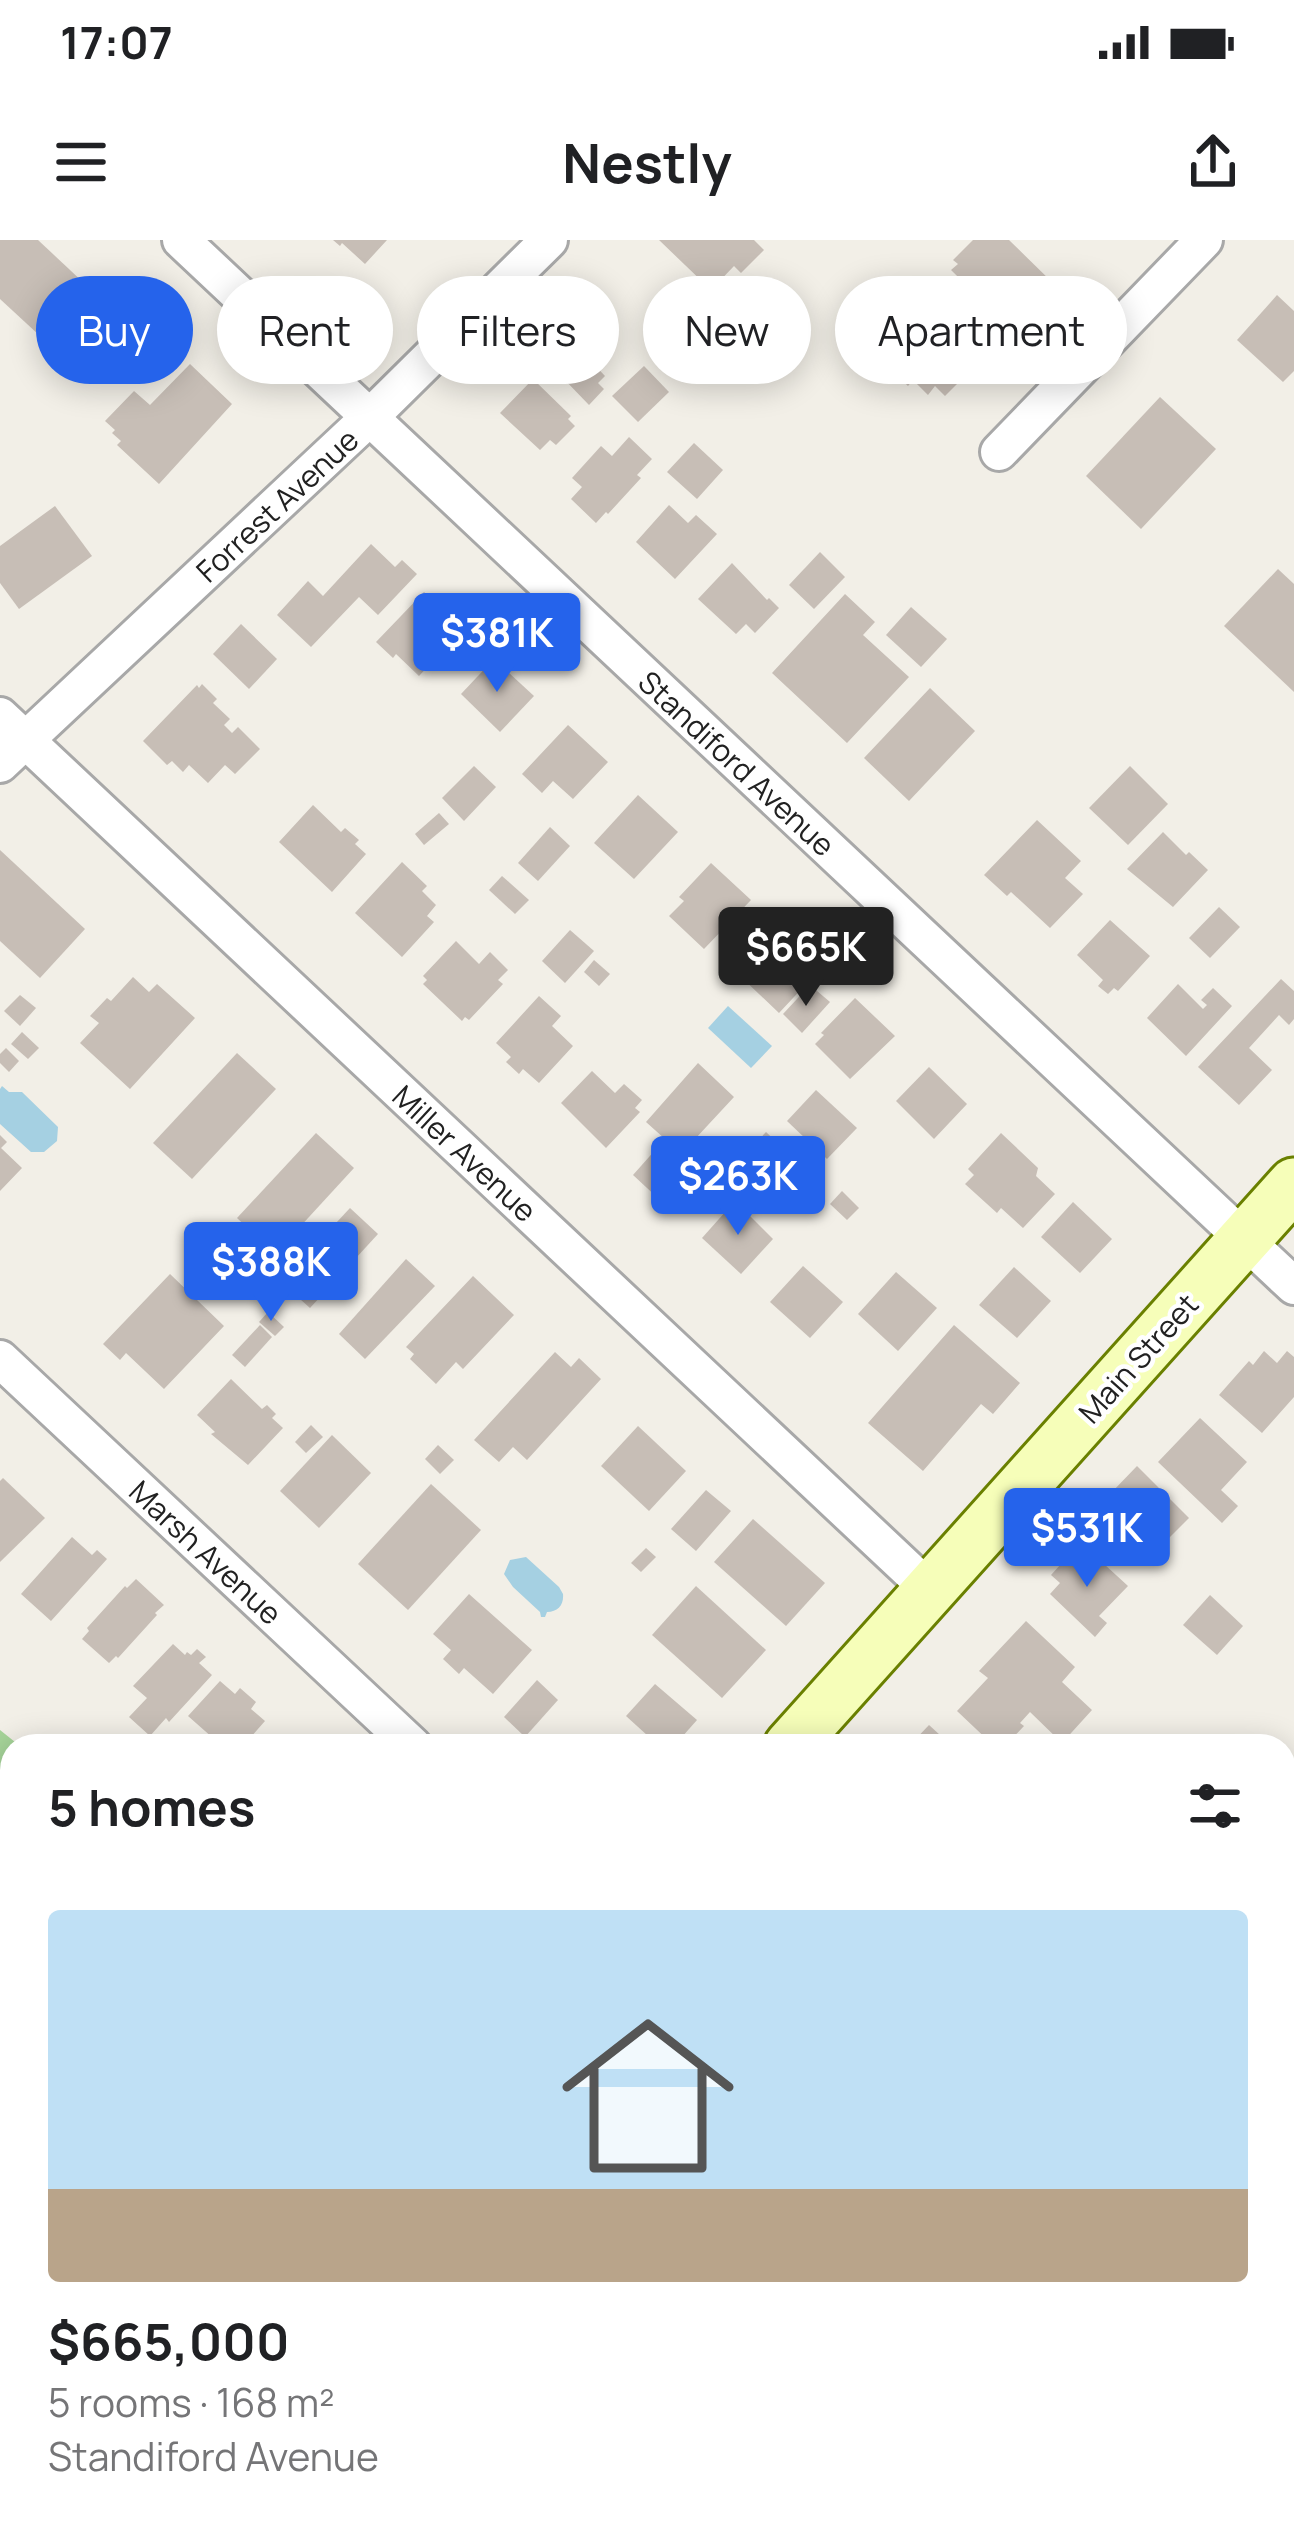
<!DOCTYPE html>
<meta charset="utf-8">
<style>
:root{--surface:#fff;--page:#f2f2f2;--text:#202124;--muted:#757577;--line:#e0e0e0;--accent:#2563eb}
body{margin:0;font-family:Manrope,sans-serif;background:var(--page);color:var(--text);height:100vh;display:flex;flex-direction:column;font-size:45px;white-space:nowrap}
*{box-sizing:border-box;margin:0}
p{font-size:39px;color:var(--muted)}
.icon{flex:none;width:66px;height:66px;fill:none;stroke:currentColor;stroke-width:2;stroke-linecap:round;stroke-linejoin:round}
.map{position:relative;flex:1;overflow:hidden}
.panel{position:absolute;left:0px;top:1494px;width:1296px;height:804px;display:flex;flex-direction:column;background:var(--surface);border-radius:36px 36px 0 0;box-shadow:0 6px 30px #0003}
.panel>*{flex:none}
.guide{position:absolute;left:36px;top:36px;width:1224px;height:108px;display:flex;gap:24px}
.price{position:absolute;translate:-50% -102px;padding:0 27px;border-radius:12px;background:var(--accent);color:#fff;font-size:39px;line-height:78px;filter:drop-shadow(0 3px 6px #0008)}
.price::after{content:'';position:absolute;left:50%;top:72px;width:36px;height:27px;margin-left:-18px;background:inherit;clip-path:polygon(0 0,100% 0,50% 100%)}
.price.on{background:#222;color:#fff}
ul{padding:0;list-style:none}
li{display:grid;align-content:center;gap:24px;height:636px;padding:0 48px}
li+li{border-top:3px solid var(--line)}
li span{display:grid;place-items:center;height:372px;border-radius:12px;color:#555}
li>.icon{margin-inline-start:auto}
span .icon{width:216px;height:216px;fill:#fffc;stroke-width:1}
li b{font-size:51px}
h2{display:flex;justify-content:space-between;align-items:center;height:144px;padding:0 48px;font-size:51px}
.tag{padding:0 42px;border-radius:54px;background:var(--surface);box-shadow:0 6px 30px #0003;font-size:42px;line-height:108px}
.tag.on{background:var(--accent);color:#fff}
.status{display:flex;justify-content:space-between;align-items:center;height:84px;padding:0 60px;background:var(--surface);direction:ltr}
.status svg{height:33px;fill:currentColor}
header{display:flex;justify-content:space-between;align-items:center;height:156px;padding:0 48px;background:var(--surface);font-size:54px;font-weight:700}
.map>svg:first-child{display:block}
.forest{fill:#a6d499}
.water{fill:#a5d0e2}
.building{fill:#c7beb6}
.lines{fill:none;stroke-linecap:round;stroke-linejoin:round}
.street-casing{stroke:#a8a8a8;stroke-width:42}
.secondary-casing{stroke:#6a8000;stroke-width:57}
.street{stroke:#fff;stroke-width:36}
.secondary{stroke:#f6feb9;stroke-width:51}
.labels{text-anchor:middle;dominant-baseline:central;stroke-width:9;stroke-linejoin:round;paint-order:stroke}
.street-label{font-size:30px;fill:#212121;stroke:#fff}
</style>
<div class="status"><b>17:07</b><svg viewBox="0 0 49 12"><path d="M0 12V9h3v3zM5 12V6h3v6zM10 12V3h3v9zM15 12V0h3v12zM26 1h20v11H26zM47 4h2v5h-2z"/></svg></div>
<header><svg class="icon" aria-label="menu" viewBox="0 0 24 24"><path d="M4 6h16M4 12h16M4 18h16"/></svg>Nestly<svg class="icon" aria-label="share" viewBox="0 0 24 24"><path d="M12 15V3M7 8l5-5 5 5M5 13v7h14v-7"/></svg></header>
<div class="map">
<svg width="1294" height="2298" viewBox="0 0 1294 2298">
<rect width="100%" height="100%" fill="#f2efe7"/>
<g class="forest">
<polygon points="0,1490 20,1506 12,1506 12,1575 0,1589"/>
<polygon points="0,1740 6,1744 12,1741 12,1941 0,1936"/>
</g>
<g class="water">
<polygon points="728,766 772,806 751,828 708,788"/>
<polygon points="2,846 9,852 22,852 58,887 57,901 44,912 31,912 0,884 0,849"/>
<path d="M526,1317L559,1347L563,1354C564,1365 558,1372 547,1372L545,1377H541L540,1372L513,1347L504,1334L510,1320Z"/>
</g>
<g class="building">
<polygon points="0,0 38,0 86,45 39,95 0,59"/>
<polygon points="333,0 387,0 365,24 342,3 340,6"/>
<polygon points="659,0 754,0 764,10 741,33 734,26 711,50"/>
<polygon points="973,0 1009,0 1055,45 1039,61 1051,72 1023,101 951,30 958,24 953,20"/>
<polygon points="866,46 899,76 868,109 836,79"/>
<polygon points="1277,55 1294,71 1294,131 1283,142 1237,100"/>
<polygon points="934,62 943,71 946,68 990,111 945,156 935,146 928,155 913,140 908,146 897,135 901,130 893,122 924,90 916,82"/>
<polygon points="584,114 605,136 598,143 604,149 589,165 562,137"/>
<polygon points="190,124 232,164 159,244 117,205 121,201 112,193 115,190 105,181 134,151 150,165"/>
<polygon points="644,126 669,152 638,182 612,156"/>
<polygon points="533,139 571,176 568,179 575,186 556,205 550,200 540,210 500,173"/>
<polygon points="1160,157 1216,209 1141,289 1086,236"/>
<polygon points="629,197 652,219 637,235 641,238 608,274 606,272 596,283 571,259 582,247 572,238 601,206 612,216"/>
<polygon points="694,203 723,230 697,259 667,232"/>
<polygon points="669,265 688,283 696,275 717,294 675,339 636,302"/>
<polygon points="55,266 92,316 19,369 0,343 0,306"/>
<polygon points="371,304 395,327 402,320 417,334 378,375 359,357 311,407 277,375 308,341 323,356"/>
<polygon points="820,312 845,337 814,369 789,345"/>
<polygon points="732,323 767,360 769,358 779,368 755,393 746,384 736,394 698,359"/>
<polygon points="1278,329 1294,344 1294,452 1224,386"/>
<polygon points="424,352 463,389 419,436 396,414 393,418 376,402"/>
<polygon points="845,354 875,382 863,395 909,437 847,503 772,433"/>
<polygon points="911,367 947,399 921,427 886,395"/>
<polygon points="241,384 277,419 249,449 213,414"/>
<polygon points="494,419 534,456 500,492 461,454"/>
<polygon points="202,444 217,459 213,463 230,479 224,485 232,493 238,487 260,509 235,534 225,525 208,543 189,525 183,532 172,521 167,525 143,501 197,445 199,448"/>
<polygon points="930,448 975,491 909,561 864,518"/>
<polygon points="568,485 608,522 573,559 553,541 542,553 522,534"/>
<polygon points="474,526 496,547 464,581 442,558"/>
<polygon points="1130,526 1168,564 1128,605 1089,568"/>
<polygon points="638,555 678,592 634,639 594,603"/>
<polygon points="313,565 341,592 345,588 359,600 355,604 366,614 332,652 279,602"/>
<polygon points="439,573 449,584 424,605 415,594"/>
<polygon points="1037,580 1081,621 1065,638 1083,654 1050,688 1011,652 1007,656 984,635"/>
<polygon points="550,587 570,606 538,641 518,623"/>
<polygon points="1163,592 1186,615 1189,612 1208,630 1173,667 1127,629"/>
<polygon points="0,610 85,689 40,738 0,701"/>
<polygon points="402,622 427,646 422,651 436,665 427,676 434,682 402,717 355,673"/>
<polygon points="711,623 751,660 704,709 669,676 684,661 679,657"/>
<polygon points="502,636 529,660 515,674 489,650"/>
<polygon points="1219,667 1240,687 1210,718 1189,698"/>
<polygon points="1110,680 1150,716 1118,751 1114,748 1108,754 1098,746 1103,740 1077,715"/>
<polygon points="792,688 804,699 799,705 822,727 779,773 740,736 784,689 788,692"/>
<polygon points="570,690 594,711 565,743 542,721"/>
<polygon points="456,701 479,724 490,712 508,730 498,740 503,744 469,780 465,777 462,781 423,744 427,740 423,736"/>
<polygon points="594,720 610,734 599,746 584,732"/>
<polygon points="133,737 149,752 157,744 195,778 130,849 80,803 99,783 90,776 107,758 111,761"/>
<polygon points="1281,739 1294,751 1294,779 1289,785 1279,775 1249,808 1272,830 1239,865 1198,827"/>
<polygon points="1178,744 1203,769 1207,765 1201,760 1213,748 1232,766 1186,816 1147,778"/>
<polygon points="810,745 830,762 802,793 783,774"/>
<polygon points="20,755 36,768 20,786 4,771"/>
<polygon points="539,756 561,776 552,786 573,806 539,843 523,829 519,834 506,822 511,817 496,803"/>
<polygon points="855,758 895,796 850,839 815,804 824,795 821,793"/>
<polygon points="22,792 39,808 28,819 11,804"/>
<polygon points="6,808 19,821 9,832 0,823 0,814"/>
<polygon points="237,813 276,849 192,939 153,903"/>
<polygon points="698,823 734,857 682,913 707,936 674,973 633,935 665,899 646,882"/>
<polygon points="929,827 967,864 934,899 896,861"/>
<polygon points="592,831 615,853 624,844 642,860 635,868 640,872 606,908 561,863"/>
<polygon points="816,850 857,888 827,919 787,881"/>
<polygon points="766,892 783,908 753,941 735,925"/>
<polygon points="316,893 354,928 275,1014 237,978"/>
<polygon points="1001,893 1038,928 1036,936 1055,954 1023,988 1001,968 997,973 965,944 974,935 968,929"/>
<polygon points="0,895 7,902 1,908 22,928 0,951"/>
<polygon points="842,951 859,968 847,980 830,964"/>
<polygon points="735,961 773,999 741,1034 702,998"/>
<polygon points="1073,962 1112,999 1080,1033 1041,997"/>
<polygon points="350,968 378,994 310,1068 281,1042"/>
<polygon points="406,1019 435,1046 365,1119 339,1094"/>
<polygon points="803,1026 843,1062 810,1098 770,1062"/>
<polygon points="1014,1027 1051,1061 1017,1098 979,1065"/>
<polygon points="896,1032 937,1068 898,1111 858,1074"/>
<polygon points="170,1034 224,1086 164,1149 126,1113 120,1120 103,1104"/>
<polygon points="473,1036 514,1075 463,1129 456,1122 436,1144 410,1119 414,1114 406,1107"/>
<polygon points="268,1072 284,1087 275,1096 259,1082"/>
<polygon points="260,1085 272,1097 245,1127 232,1115"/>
<polygon points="954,1085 1020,1143 993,1174 981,1164 923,1231 868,1183"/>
<polygon points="1264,1111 1277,1123 1287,1111 1294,1117 1294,1157 1262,1193 1219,1155 1249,1121 1253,1125"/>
<polygon points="555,1112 571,1127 579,1118 601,1139 527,1220 513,1207 499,1222 474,1200"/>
<polygon points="231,1139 262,1169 267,1165 276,1174 272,1178 283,1188 248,1225 211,1194 215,1192 197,1175"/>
<polygon points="1200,1178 1247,1222 1221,1250 1238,1266 1222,1283 1158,1222"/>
<polygon points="311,1185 323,1197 306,1213 295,1202"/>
<polygon points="638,1186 686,1231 649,1271 601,1226"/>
<polygon points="332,1195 371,1233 319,1288 280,1251"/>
<polygon points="438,1205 454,1220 440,1234 425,1219"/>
<polygon points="1137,1226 1189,1278 1142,1325 1119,1303 1125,1296 1110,1281 1125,1267 1111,1253"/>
<polygon points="3,1238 45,1278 0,1322 0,1241"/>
<polygon points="431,1244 481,1290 408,1370 358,1324"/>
<polygon points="706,1250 731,1271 696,1311 671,1289"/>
<polygon points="753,1279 825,1343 786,1386 714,1322"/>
<polygon points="72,1297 92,1315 97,1310 107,1319 51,1381 21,1354"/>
<polygon points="646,1308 656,1317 641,1332 631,1323"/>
<polygon points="1071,1313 1082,1324 1092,1313 1128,1346 1099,1376 1107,1383 1095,1397 1050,1354 1060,1343 1051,1335"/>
<polygon points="136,1339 164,1365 155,1373 157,1375 118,1418 116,1416 109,1423 82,1399 89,1391 87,1388 125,1346 127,1348"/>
<polygon points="696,1346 766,1410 722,1458 652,1395"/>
<polygon points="469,1354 532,1410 493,1454 464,1428 459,1434 443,1419 451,1410 433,1394"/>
<polygon points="1210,1355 1243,1386 1217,1415 1183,1385"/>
<polygon points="1026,1381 1075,1427 1062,1442 1092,1470 1062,1503 1030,1472 1020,1483 1024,1486 1005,1506 994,1506 957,1471 988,1438 979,1431"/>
<polygon points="173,1404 185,1415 187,1412 191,1415 197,1409 206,1417 199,1423 212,1435 169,1482 166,1478 150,1496 129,1477 147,1458 133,1446"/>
<polygon points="537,1440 558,1460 525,1497 504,1477"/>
<polygon points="220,1441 235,1454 240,1448 256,1462 251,1469 265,1481 243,1506 222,1506 188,1476"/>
<polygon points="655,1444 697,1480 674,1506 659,1506 626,1476"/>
<polygon points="929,1485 952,1506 909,1506"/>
<polygon points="1294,1839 1294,1928 1284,1919 1284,1850"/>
<polygon points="0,2073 12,2085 12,2161 0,2148"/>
<polygon points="0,2175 12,2187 12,2242 2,2232 0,2235"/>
<polygon points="166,2286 210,2286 220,2298 151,2298"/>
<polygon points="550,2286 616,2286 605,2298 562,2298"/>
<polygon points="1077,2286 1117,2286 1130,2298 1066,2298"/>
</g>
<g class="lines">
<defs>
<g id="street">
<polyline points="181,0 1294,1046"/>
<polyline points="999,212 1204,0"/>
<polyline points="0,476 930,1350"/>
<polyline points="0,524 370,177 549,0"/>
<polyline points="0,1119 413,1506"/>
<polyline points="1284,2098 1294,2087"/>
<polyline points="435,2286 447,2298"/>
<polyline points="1249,2286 1262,2298"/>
</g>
<g id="secondary">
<polyline points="790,1506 1294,944"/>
<polyline points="49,2298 61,2286"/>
</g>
</defs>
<use href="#street" class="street-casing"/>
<use href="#secondary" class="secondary-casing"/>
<use href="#street" class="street"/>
<use href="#secondary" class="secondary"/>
</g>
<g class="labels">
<g class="street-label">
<text transform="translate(277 265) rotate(-43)">Forrest Avenue</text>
<text transform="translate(737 523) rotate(43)">Standiford Avenue</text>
<text transform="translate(465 913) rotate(43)">Miller Avenue</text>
<text transform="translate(1138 1118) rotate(-48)">Main Street</text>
<text transform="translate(206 1312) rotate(43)">Marsh Avenue</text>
</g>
</g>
</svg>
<b class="price" style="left:497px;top:455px">$381K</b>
<b class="price on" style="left:806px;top:769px">$665K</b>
<b class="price" style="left:738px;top:998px">$263K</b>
<b class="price" style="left:271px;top:1084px">$388K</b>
<b class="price" style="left:1087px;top:1350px">$531K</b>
<div class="guide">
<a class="tag on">Buy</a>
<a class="tag">Rent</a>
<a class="tag">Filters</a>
<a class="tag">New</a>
<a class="tag">Apartment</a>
</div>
<section class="panel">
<h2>5 homes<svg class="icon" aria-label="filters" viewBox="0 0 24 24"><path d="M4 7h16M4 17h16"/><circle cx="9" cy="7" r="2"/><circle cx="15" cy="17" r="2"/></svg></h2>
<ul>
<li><span style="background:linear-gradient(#bfe0f5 75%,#b9a48a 0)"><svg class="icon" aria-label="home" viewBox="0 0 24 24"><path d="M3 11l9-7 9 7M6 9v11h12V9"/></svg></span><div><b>$665,000</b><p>5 rooms · 168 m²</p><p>Standiford Avenue</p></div></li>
</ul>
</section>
</div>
